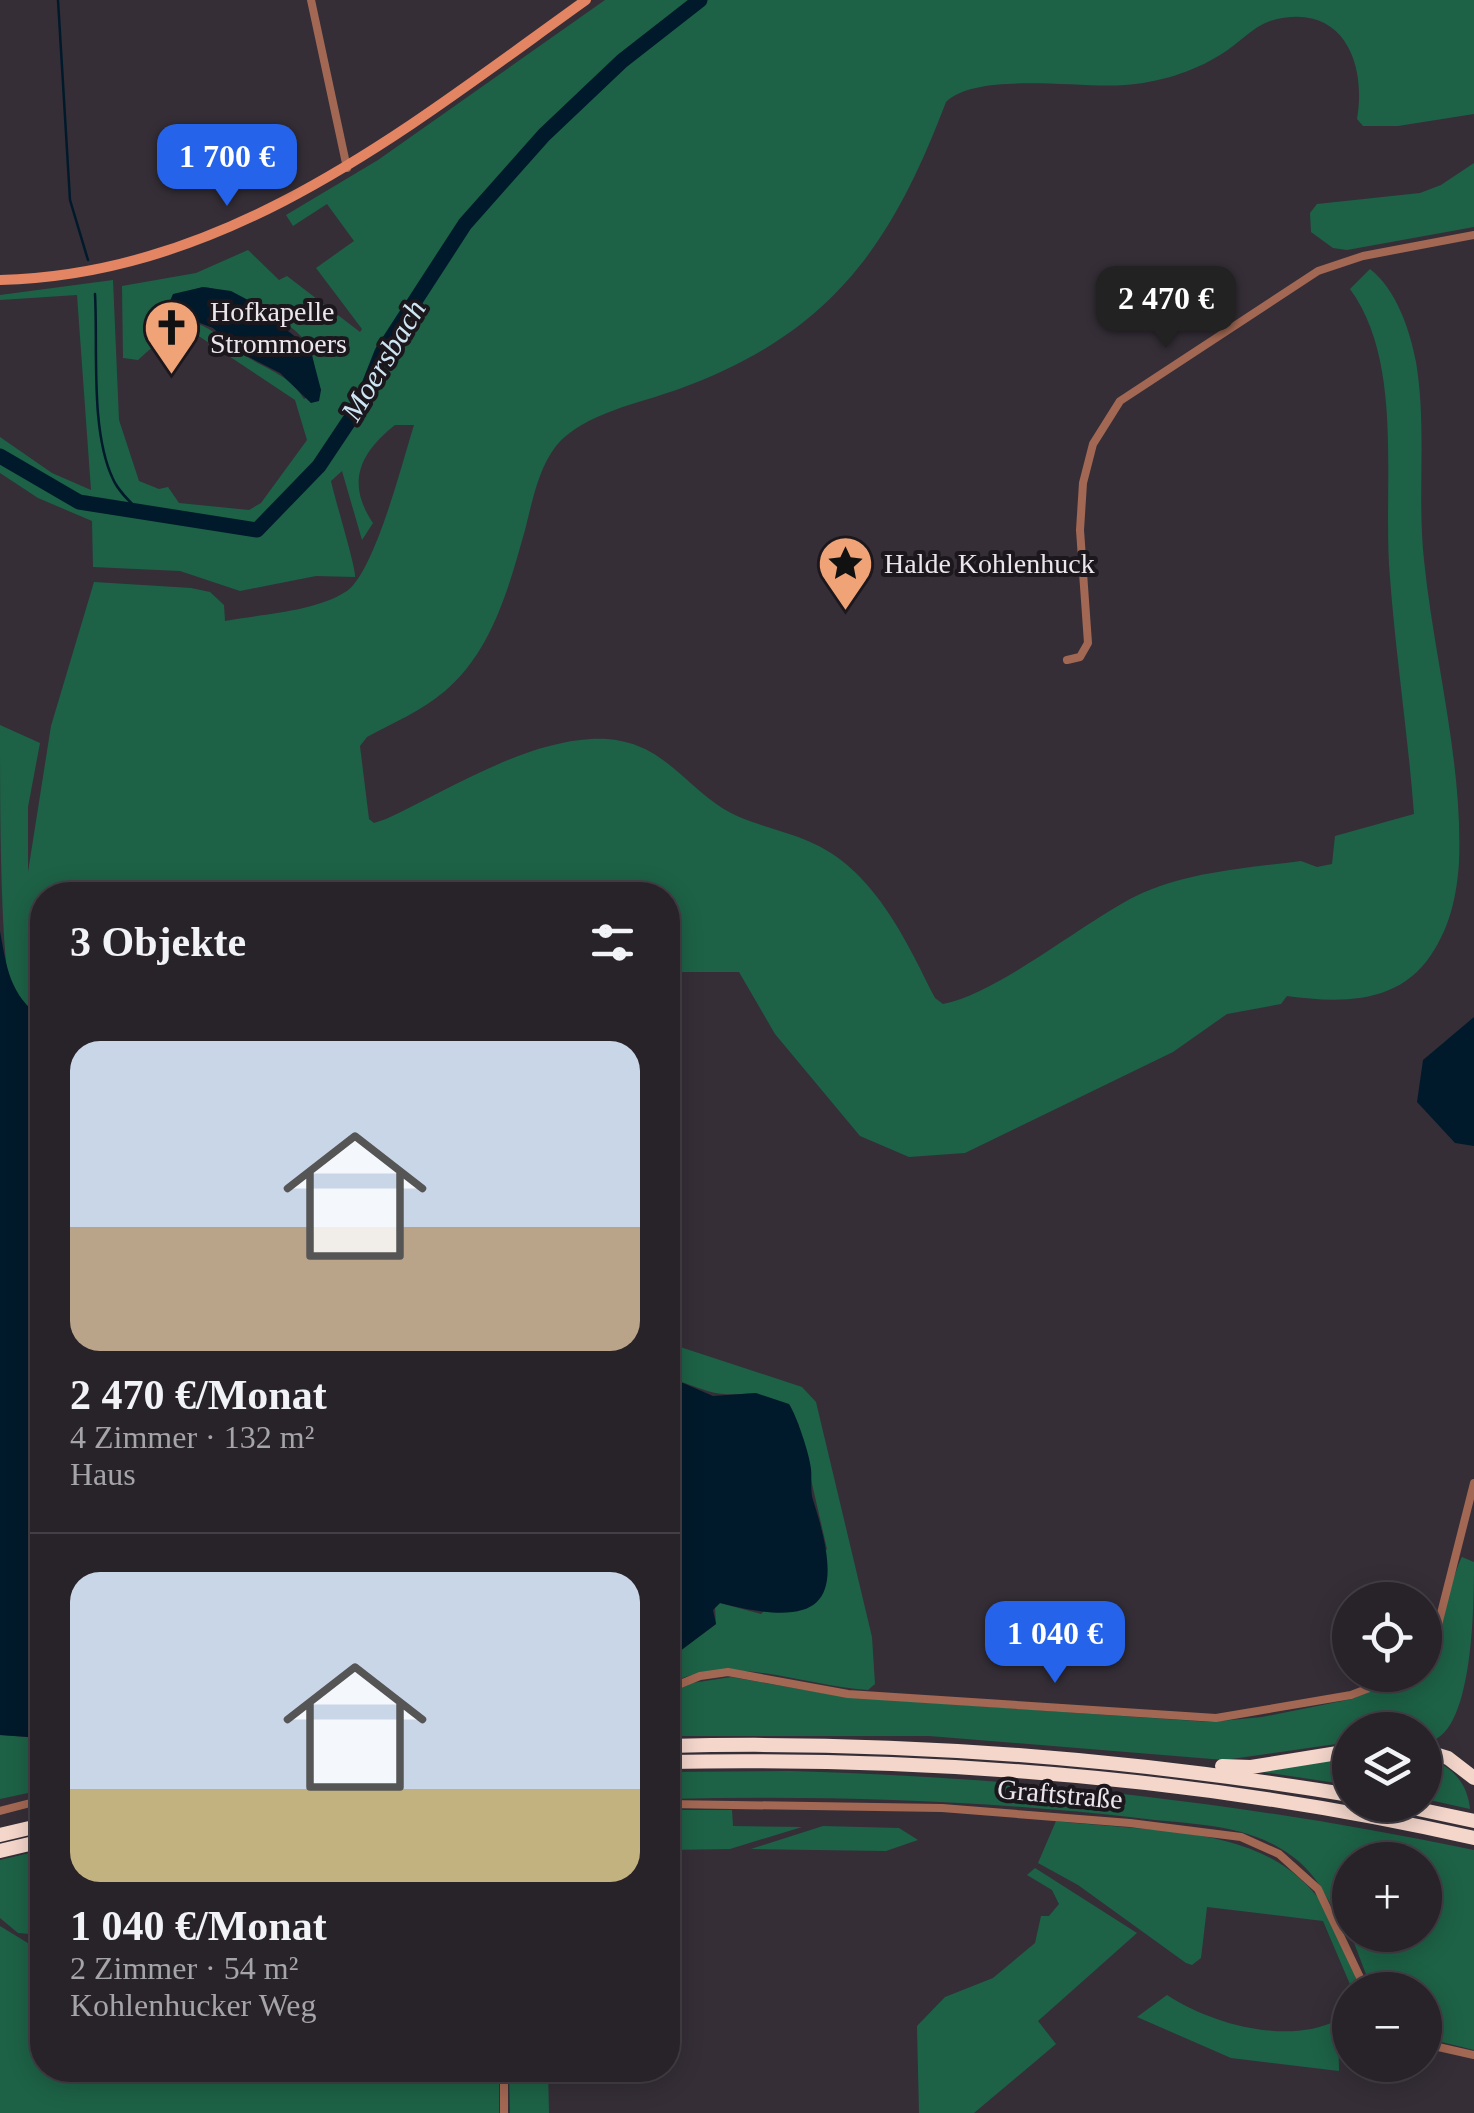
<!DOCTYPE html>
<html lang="de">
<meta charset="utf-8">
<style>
:root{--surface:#282229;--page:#302a31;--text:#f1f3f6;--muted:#a5a4a8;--line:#443f46;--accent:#2563eb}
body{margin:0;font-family:"Times New Roman",serif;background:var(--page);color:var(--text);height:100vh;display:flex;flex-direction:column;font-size:38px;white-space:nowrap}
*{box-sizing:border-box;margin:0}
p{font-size:32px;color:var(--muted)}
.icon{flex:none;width:55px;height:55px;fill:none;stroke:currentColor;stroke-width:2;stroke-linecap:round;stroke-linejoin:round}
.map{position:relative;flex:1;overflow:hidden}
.details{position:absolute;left:30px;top:882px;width:650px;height:1200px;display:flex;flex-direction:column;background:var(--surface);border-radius:40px;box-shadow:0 5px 25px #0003,0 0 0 2px var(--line)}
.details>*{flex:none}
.buttons{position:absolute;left:1332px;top:1582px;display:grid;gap:20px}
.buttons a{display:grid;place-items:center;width:110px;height:110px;border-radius:50%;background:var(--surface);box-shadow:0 5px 25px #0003,0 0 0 2px var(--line);font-size:50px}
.price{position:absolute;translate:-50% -85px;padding:0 22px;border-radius:20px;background:var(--accent);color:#fff;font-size:32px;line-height:65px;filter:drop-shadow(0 2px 5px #0008)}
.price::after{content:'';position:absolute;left:50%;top:60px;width:30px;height:22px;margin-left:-15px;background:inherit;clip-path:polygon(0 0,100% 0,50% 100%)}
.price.active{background:#222;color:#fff}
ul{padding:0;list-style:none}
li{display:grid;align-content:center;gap:20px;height:530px;padding:0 40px}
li+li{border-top:2px solid var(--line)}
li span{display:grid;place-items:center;height:310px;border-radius:30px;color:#555}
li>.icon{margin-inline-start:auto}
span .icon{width:180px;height:180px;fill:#fffc;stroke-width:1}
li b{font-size:42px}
h2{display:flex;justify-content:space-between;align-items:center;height:120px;padding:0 40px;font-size:42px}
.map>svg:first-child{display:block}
.green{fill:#1d6246;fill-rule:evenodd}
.water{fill:#001a2b}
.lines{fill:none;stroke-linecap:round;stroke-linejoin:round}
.stream{stroke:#001a2b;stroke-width:2.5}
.river{stroke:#001a2b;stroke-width:15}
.street{stroke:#a36853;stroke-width:8}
.secondary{stroke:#e38563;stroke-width:10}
.highway{stroke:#f4d6cb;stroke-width:14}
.labels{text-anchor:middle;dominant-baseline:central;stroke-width:8;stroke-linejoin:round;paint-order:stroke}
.poi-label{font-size:28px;fill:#ebe6ec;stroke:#1b171c;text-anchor:start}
.street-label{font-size:28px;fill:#ebe6ec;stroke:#1b171c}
.water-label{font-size:30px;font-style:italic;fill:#cee5f3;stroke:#1b171c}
</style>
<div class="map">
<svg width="1474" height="2113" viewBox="0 0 1474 2113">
<rect width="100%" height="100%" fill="#352e37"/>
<g class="green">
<path d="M605,0H1474V114L1398,126H1363L1357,119C1367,62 1342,0 1270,21C1251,28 1237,45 1220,55C1193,72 1157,83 1125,85C1080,89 978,71 946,102C891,247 830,334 679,389C641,403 583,413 556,446C538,469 532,503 525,530C509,587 492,651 445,691C423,710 393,723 367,737L360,746L369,819L374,823L386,819C449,790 521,743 591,739C657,736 676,777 722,808C748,824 780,829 808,841C873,868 905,938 935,998L943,1004C999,993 1082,923 1136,896C1185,872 1248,868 1301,861L1317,867L1332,864L1335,836L1414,814C1408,735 1396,657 1390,578C1382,488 1405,364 1350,289L1370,269C1396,289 1410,330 1416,362C1427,427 1417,495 1424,560C1434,659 1463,762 1459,862C1457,895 1450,927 1431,955C1398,1005 1339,1003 1287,996L1281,1004L1227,1014L1173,1052L965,1153L909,1157L860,1136L775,1034L739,972H668V895H42V1019C28,1008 14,997 8,979C0,917 0,793 0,725L40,743L28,807V872L51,726L94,582L191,588L210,592L224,605L225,621C262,614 315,612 347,591C375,571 403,460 414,425H395C361,452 345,482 373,523L362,540L342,471L331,481C334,496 357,571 355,577L316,576L240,591L180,571L93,567L92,521L38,498L0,473V437L52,473L91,490L77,295L0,300V295L113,280L119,420L139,481L159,489L168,487L179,503L249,510L261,503L307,440L295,400L179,323L138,360L123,358L122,286L196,273L248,250L279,280L287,276L360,332L362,329L316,268L354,241L327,204L293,226L286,215L378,160ZM203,287C231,289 301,323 311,351C315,365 315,377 321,390L304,399C288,373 264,369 241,353C208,330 217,328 174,317L192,290Z"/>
<polygon points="1474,163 1474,227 1347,250 1333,248 1311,232 1310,213 1317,204 1420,193 1441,185"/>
<path d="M668,1343L802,1387L816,1402L872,1637L875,1684L868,1690C800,1686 732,1652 668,1684V1660L716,1624L715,1607L720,1603L761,1614L827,1549L798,1423L756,1393C714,1396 716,1394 676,1380L668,1385Z"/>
<path d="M1462,1557L1474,1562C1474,1602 1474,1741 1425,1742V1730H1350V1742L1224,1760L929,1736H668V1693L692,1683L731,1677L846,1697L1210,1722L1262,1717L1352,1699L1409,1675H1425C1425,1667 1457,1563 1462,1557Z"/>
<polygon points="0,1735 42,1738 42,1790 0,1799"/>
<polygon points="1350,1755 1350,1785 1256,1771"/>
<path d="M1425,1756C1451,1766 1467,1781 1470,1809L1425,1799Z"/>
<path d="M790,1771C1021,1777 1247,1803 1474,1850V2050L1425,2038V1990H1372L1351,1935H1425V1860H1350V1933C1322,1898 1323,1873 1278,1847C1237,1823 1184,1824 1138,1818C981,1800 825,1795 668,1799V1772Z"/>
<polygon points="668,1810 732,1810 733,1826 802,1827 730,1849 668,1850"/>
<path d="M1056,1821C1199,1837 1319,1819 1359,1990L1352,1989L1323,1921L1207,1907L1201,1958L1192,1965L1186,1963L1078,1885L1038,1863Z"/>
<polygon points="823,1826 899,1828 918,1840 886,1851 751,1849"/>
<polygon points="42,1850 42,1935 18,1933 0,1918 0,1860"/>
<polygon points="1035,1868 1137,1933 1038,2021 1056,2044 974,2113 919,2113 917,2026 945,1997 993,1978 1035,1943 1041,1916 1049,1916 1059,1904 1052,1890 1027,1875"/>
<polygon points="0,1926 31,1945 42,1942 42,2070 499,2070 499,2113 0,2113"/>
<path d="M1167,1995C1213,2025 1288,2045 1338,2020L1339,2071L1231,2058L1137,2017Z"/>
<polygon points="509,2070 548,2070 549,2113 510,2113"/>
</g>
<g class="water">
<polygon points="203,287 231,291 248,300 310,348 321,390 319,401 311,403 280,373 241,353 213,328 166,310 173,294"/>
<path d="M0,931C7,970 10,994 42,1019V1738L0,1735Z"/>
<polygon points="1474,1017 1474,1146 1455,1143 1417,1102 1423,1060"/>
<path d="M676,1380L713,1396L756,1393L789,1404C797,1416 810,1456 811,1469C812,1479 810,1492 813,1500C845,1599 829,1631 720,1603L713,1610L716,1624L668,1660V1385Z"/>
</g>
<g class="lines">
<g class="stream">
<polyline points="58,0 70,200 88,260"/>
<path d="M95,294C98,347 90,431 113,479C119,493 133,504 143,515"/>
</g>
<polyline class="river" points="0,456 79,502 257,530 319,466 363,400 382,352 465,224 544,135 622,61 700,0"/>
<g class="street">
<polyline points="311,0 347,168"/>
<polyline points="1067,660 1080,657 1088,643 1080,530 1083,483 1093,444 1120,401 1318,271 1363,256 1474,235"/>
<polyline points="1425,1656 1438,1625 1474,1483"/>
<polyline points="668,1689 700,1676 728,1672 848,1694 1216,1718 1351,1695 1403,1675"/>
<polyline points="668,1804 942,1808 1130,1823 1241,1837 1279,1854 1318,1889 1366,1990"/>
<polyline points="0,1811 42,1800"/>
<polyline points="1425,2044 1474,2055"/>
<polyline points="504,2070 504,2113"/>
</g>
<path class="secondary" d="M0,280C230,274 407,128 586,0"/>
<g class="highway">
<path d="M668,1746C897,1740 1124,1758 1350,1795"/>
<polyline points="1425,1751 1448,1758 1474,1778"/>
<path d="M668,1762C939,1757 1209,1778 1474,1838"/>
<polyline points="1222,1766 1251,1767 1350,1751"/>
<polyline points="1399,1805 1474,1821"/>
<polyline points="0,1835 42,1825"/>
<polyline points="0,1851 42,1841"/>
</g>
</g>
<defs>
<symbol id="church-pin" viewBox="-11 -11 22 30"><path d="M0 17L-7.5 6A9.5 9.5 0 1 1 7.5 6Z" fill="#efa376" stroke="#1b171c"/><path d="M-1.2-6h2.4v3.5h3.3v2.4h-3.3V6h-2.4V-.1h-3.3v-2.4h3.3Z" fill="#111"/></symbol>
<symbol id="sight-pin" viewBox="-11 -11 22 30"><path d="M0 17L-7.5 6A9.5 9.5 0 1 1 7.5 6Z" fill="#efa376" stroke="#1b171c"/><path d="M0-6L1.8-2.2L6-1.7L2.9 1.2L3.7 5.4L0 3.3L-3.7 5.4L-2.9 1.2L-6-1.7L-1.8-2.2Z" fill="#111"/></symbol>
</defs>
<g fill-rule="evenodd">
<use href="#church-pin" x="140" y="296" width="63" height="86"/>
<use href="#sight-pin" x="814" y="532" width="63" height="86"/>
</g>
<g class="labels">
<g class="poi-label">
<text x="210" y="311">Hofkapelle<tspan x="210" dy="32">Strommoers</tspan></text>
<text x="884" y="563">Halde Kohlenhuck</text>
</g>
<g class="street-label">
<text transform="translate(1060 1794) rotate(5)">Graftstraße</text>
</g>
<g class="water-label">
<text transform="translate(383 360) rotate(-59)">Moersbach</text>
</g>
</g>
</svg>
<div class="buttons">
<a><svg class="icon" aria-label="locate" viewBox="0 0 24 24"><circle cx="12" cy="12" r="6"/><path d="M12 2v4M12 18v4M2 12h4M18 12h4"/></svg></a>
<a><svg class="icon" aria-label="layers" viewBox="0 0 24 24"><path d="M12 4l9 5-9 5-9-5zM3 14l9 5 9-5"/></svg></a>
<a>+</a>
<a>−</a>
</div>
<b class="price" style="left:227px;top:209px">1 700 €</b>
<b class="price active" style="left:1166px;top:351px">2 470 €</b>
<b class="price" style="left:1055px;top:1686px">1 040 €</b>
<section class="details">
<h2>3 Objekte<svg class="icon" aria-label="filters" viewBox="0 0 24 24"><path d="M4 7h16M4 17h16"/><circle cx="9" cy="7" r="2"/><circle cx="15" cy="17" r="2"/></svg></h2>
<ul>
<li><span style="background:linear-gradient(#c9d6e8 60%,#b9a48a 0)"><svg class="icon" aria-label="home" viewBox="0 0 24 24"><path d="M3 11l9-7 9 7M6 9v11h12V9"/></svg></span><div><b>2 470 €/Monat</b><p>4 Zimmer · 132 m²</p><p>Haus</p></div></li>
<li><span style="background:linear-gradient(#c9d6e8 70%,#c2b280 0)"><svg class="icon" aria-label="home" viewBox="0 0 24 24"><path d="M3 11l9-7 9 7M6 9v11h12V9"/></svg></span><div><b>1 040 €/Monat</b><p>2 Zimmer · 54 m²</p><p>Kohlenhucker Weg</p></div></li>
</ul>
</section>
</div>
